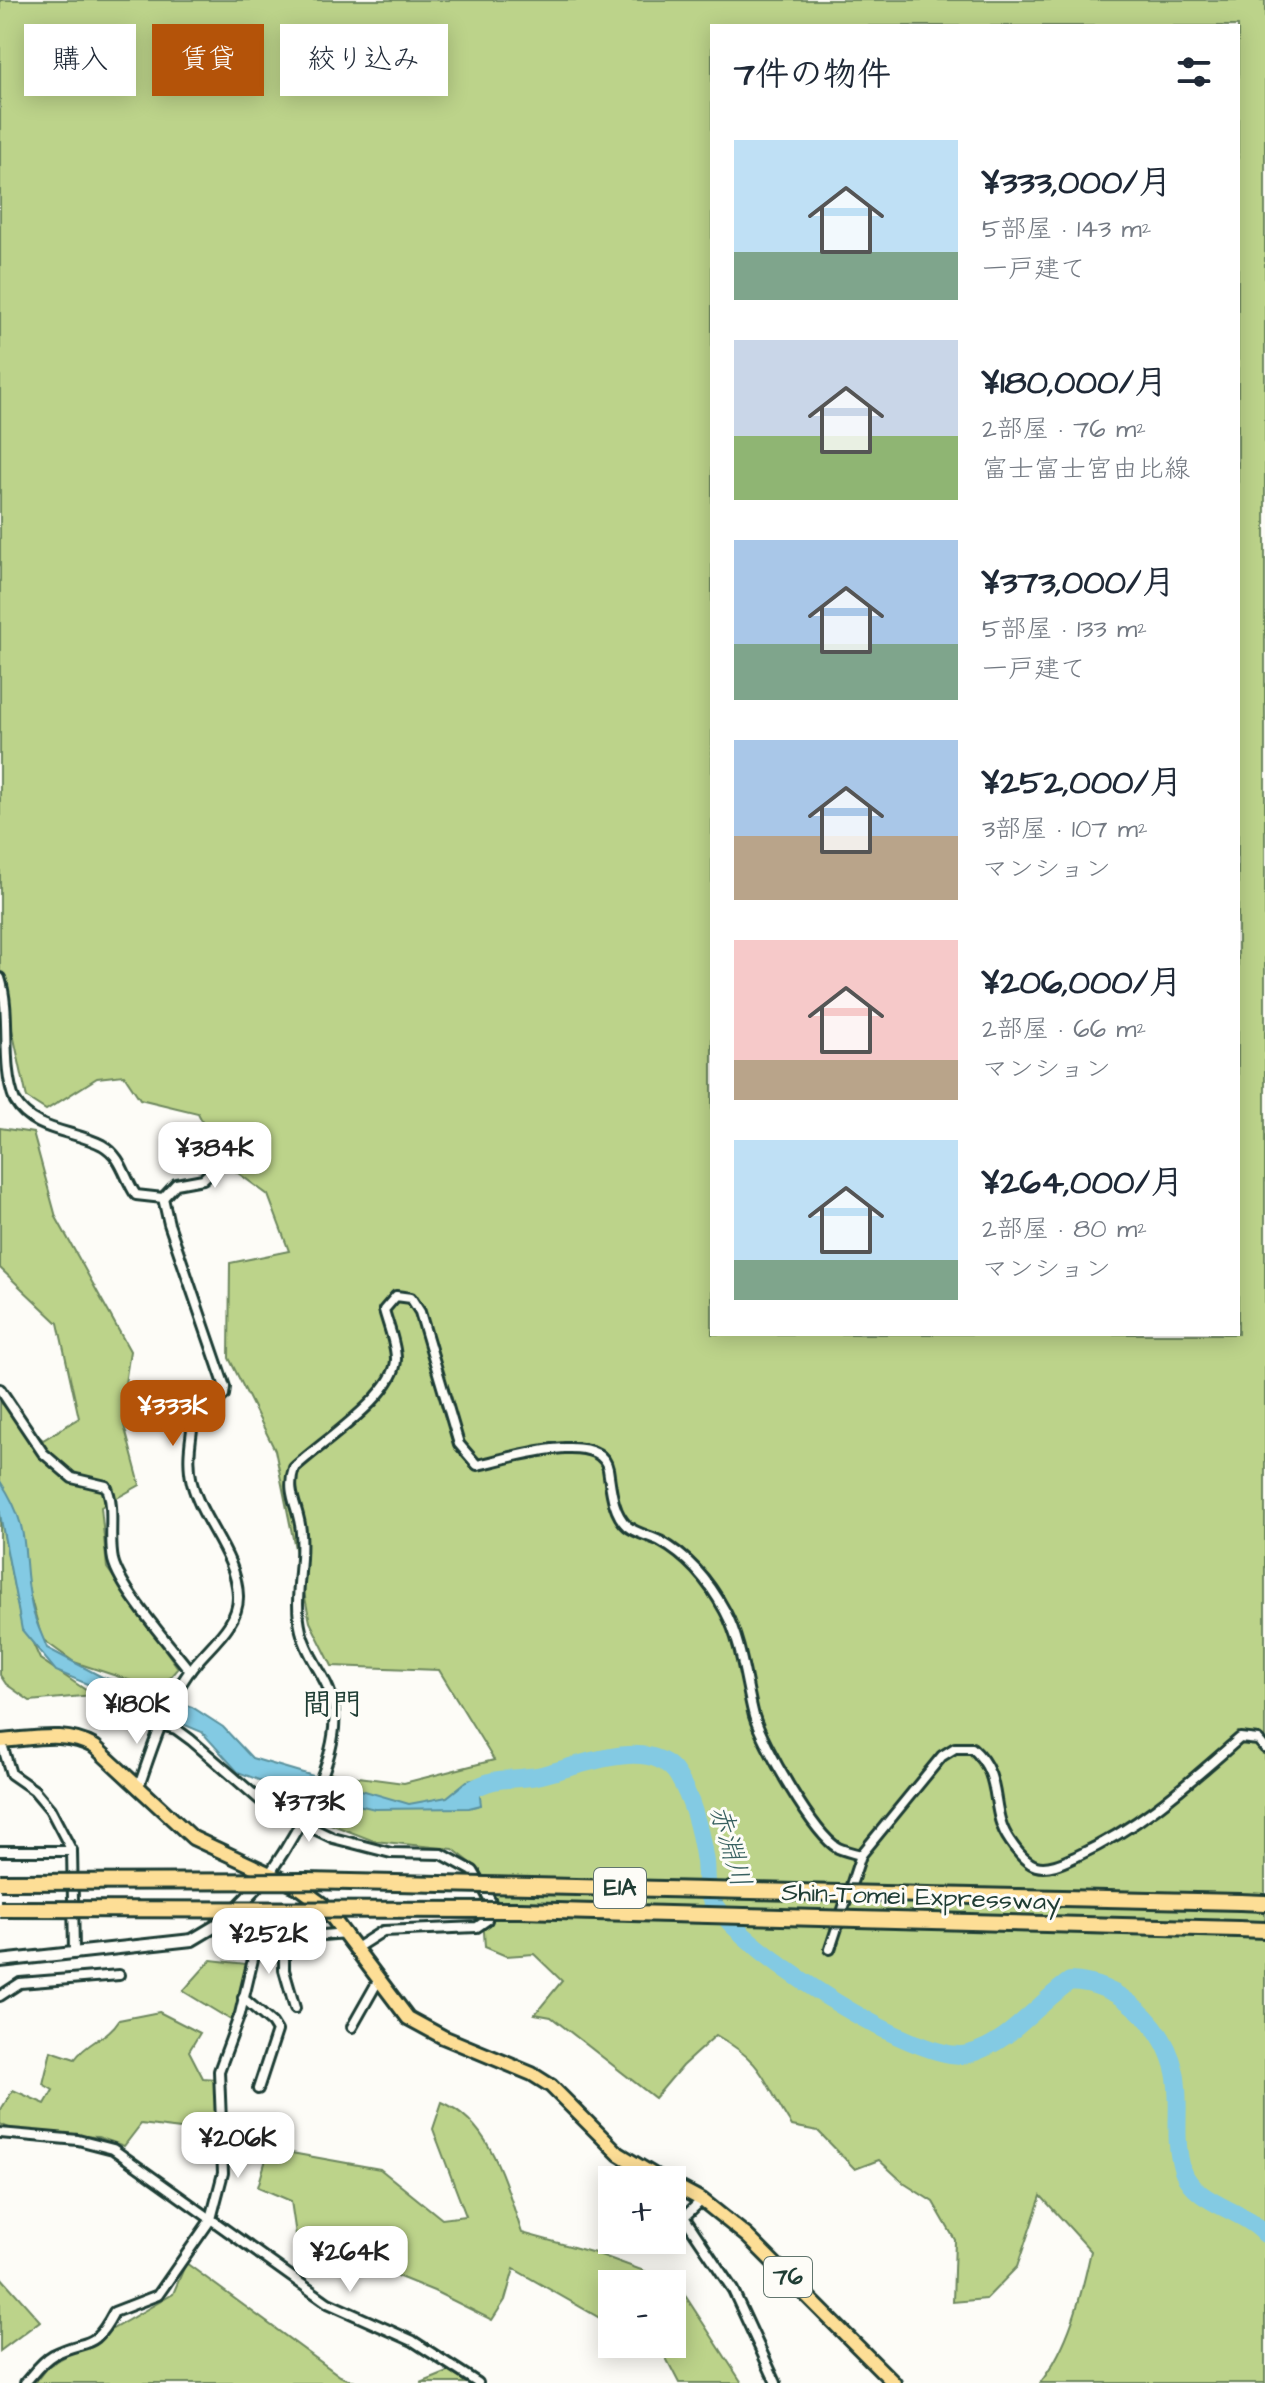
<!DOCTYPE html>
<html lang="ja">
<meta charset="utf-8">
<style>
:root{--surface:#fff;--page:#f6f6f7;--text:#1f2937;--muted:#747a83;--accent:#b45309}
body{margin:0;font-family:"Architects Daughter","Klee One",sans-serif;background:var(--page);color:var(--text);height:100vh;display:flex;flex-direction:column;font-size:30px;white-space:nowrap}
*{box-sizing:border-box;margin:0}
p{font-size:26px;color:var(--muted)}
.icon{flex:none;width:44px;height:44px;fill:none;stroke:currentColor;stroke-width:2;stroke-linecap:round;stroke-linejoin:round}
.map{position:relative;flex:1;overflow:hidden}
.side{position:absolute;left:710px;top:24px;width:530px;height:1312px;display:flex;flex-direction:column;background:var(--surface);border-radius:0px;box-shadow:0 4px 20px #0003}
.side>*{flex:none}
.banner{position:absolute;left:24px;top:24px;width:566px;height:72px;display:flex;gap:16px}
.controls{position:absolute;left:598px;top:2166px;display:grid;gap:16px}
.controls a{display:grid;place-items:center;width:88px;height:88px;border-radius:0px;background:var(--surface);box-shadow:0 4px 20px #0003;font-size:40px}
.price{position:absolute;translate:-50% -68px;padding:0 18px;border-radius:16px;background:#fff;color:#222;font-size:26px;line-height:52px;filter:drop-shadow(0 2px 4px #0008)}
.price::after{content:'';position:absolute;left:50%;top:48px;width:24px;height:18px;margin-left:-12px;background:inherit;clip-path:polygon(0 0,100% 0,50% 100%)}
.price.selected{background:var(--accent);color:#fff}
ul{padding:0;list-style:none}
li{display:flex;align-items:center;gap:24px;height:200px;padding:0 24px}
li span{display:grid;place-items:center;flex:none;width:224px;height:160px;border-radius:0px;color:#555}
li>.icon{margin-inline-start:auto}
span .icon{width:96px;height:96px;fill:#fffc;stroke-width:1}
li b{font-size:34px}
h2{display:flex;justify-content:space-between;align-items:center;height:96px;padding:0 24px;font-size:34px}
.tag{padding:0 28px;border-radius:0px;background:var(--surface);box-shadow:0 4px 20px #0003;font-size:28px;line-height:72px}
.tag.selected{background:var(--accent);color:#fff}
.map>svg:first-child{display:block}
.green{fill:#bcd38a;stroke:#6e885f;stroke-width:2;fill-rule:evenodd}
.water{fill:#83cae3;stroke:#5b929d;stroke-width:2}
.lines{fill:none;stroke-linecap:round;stroke-linejoin:round}
.river{stroke:#83cae3;stroke-width:18}
.minor-casing{stroke:#1f3d34;stroke-width:14}
.tertiary-casing{stroke:#1f3d34;stroke-width:16}
.primary-casing{stroke:#1f3d34;stroke-width:18}
.motorway-casing{stroke:#1f3d34;stroke-width:20}
.minor{stroke:#fdfcf7;stroke-width:8}
.tertiary{stroke:#fdfcf7;stroke-width:10}
.primary{stroke:#fdde96;stroke-width:12}
.motorway{stroke:#fdde96;stroke-width:14}
.motorway-bridge-casing{stroke:#1f3d34;stroke-width:20;stroke-linecap:butt}
.motorway-bridge{stroke:#fdde96;stroke-width:14}
.labels{text-anchor:middle;dominant-baseline:central;stroke-width:6;stroke-linejoin:round;paint-order:stroke}
.shield{fill:#fdfcf7;stroke:#62766e;stroke-width:2}
.shield-label{font-size:24px;font-weight:bold;fill:#1f3d34}
.street-label{font-size:26px;fill:#1f3d34;stroke:#fdfcf7}
.water-label{font-size:28px;font-style:italic;fill:#386060;stroke:#fdfcf7}
.quarter-label{font-size:30px;font-weight:bold;fill:#1f3d34;stroke:#fdfcf7}
</style>
<div class="map">
<svg width="1265" height="2383" viewBox="0 0 1265 2383">
<rect width="100%" height="100%" fill="#fdfcf7"/>
<filter id="ink" filterUnits="userSpaceOnUse"><feTurbulence type="fractalNoise" baseFrequency=".0125" numOctaves="2"/><feDisplacementMap in="SourceGraphic" scale="16" xChannelSelector="R" yChannelSelector="G"/><feConvolveMatrix kernelMatrix="1 2 1 2 8 2 1 2 1" color-interpolation-filters="sRGB"/></filter>
<g filter="url(#ink)">
<g class="green">
<path d="M0,0H1265V2383H1040C1069,2346 1081,2297 1091,2251L1041,2196L1017,2267L986,2299L953,2302L955,2240L933,2202L905,2184L879,2160L855,2169L818,2131L792,2126C762,2081 768,2065 716,2035L682,2066L655,2098L551,2017L535,2014L562,1981L534,1954L506,1956L485,1947L480,1870L453,1849L374,1841L312,1817L329,1773L404,1783L494,1760L439,1670L332,1666L310,1622L275,1450L229,1358L230,1263L289,1251L268,1195L223,1162L198,1113L140,1099L124,1075L97,1078L46,1110L27,1098L0,974ZM712,26H1238V1334H712Z"/>
<polygon points="0,1128 33,1133 56,1217 130,1351 124,1390 124,1425 140,1485 101,1507 107,1568 178,1668 159,1690 74,1662 42,1639 0,1487 0,1402 43,1440 79,1418 58,1323 0,1268"/>
<polygon points="0,1514 19,1612 40,1659 93,1695 30,1701 6,1684 0,1675"/>
<polygon points="211,1960 247,1964 234,2022 183,1991"/>
<path d="M159,2012L200,2033L189,2051L203,2078L215,2079L216,2133L189,2125V2130L141,2124L124,2146L98,2137L20,2133L0,2124V2111L13,2090L45,2104L53,2090L43,2084L51,2051L75,2059C88,2041 108,2038 119,2020Z"/>
<path d="M442,2102C492,2123 506,2186 522,2233L595,2253L677,2283L742,2383H679L665,2356L645,2344H672V2284H612V2325L514,2269L505,2300L492,2320L434,2291L296,2235L291,2201L258,2187L269,2149L380,2169L442,2219L466,2216L433,2129Z"/>
<polygon points="186,2263 340,2376 358,2383 35,2383 47,2367 173,2294"/>
<polygon points="0,2276 40,2321 0,2351"/>
<polygon points="458,2368 478,2383 421,2383"/>
</g>
<path class="water" d="M0,1481C34,1532 20,1553 32,1607C35,1621 42,1635 47,1648L102,1677L192,1707L223,1727L252,1758L409,1804L447,1797L467,1781L490,1777L479,1789L481,1805L469,1808L375,1809L269,1784L238,1772L202,1732L56,1671L22,1630L0,1514Z"/>
<g class="lines">
<path class="river" d="M468,1792C496,1775 507,1781 537,1776C573,1769 652,1732 678,1776C693,1801 701,1834 705,1862C706,1872 705,1884 708,1893C723,1939 919,2067 968,2054C1009,2044 1037,2004 1070,1981C1119,1983 1164,2023 1175,2072C1182,2103 1172,2140 1183,2171C1195,2204 1244,2210 1265,2234"/>
<defs>
<g id="minor">
<path d="M0,978C12,1015 0,1064 15,1101C33,1132 74,1130 102,1145C123,1157 124,1178 136,1195L163,1198"/>
<polyline points="163,1198 176,1184 203,1179 238,1147"/>
<path d="M0,1389L43,1453L72,1478L106,1486C116,1506 108,1537 113,1560C120,1589 170,1645 190,1671"/>
<polyline points="161,1725 176,1729 191,1740 268,1807 333,1838 391,1853 442,1854 473,1871 491,1902 487,1920 477,1927 383,1931 356,1948"/>
<polyline points="1,1741 11,1774 34,1790 50,1809 72,1851 74,1950"/>
<path d="M138,1789C153,1747 167,1696 197,1662C213,1643 239,1623 238,1596C237,1555 202,1522 192,1483C187,1463 190,1443 193,1423L224,1395L225,1387L169,1224L163,1198"/>
<polyline points="0,1851 72,1851"/>
<path d="M270,1873C297,1833 343,1754 333,1704C328,1677 307,1658 301,1631C293,1599 304,1566 301,1533C300,1508 285,1494 294,1468C320,1443 396,1395 396,1359C396,1344 388,1325 384,1310L396,1296L411,1298L420,1312L459,1444L477,1465C505,1460 600,1427 608,1469C611,1487 612,1512 627,1526C635,1533 650,1536 660,1541C689,1557 709,1581 725,1611C742,1643 745,1681 754,1716C762,1743 814,1835 838,1848C845,1851 853,1853 861,1855L942,1756L955,1748H972C1005,1777 988,1810 1010,1841C1016,1850 1026,1863 1036,1866C1049,1870 1066,1861 1077,1856C1142,1826 1186,1785 1240,1738L1258,1740L1265,1748"/>
<polyline points="284,1938 284,1970 295,2008"/>
<polyline points="830,1949 861,1855"/>
<polyline points="0,1996 20,1983 119,1975"/>
<polyline points="243,1998 272,2023 277,2031 258,2089"/>
<polyline points="352,2027 378,1981"/>
<polyline points="0,2133 78,2140 113,2149 328,2303 413,2341 478,2383"/>
<polyline points="672,2199 733,2290 776,2383"/>
<polyline points="684,2217 702,2200"/>
<path d="M25,2383C33,2374 42,2361 53,2355C87,2337 92,2354 114,2312L158,2295L211,2219L223,2173L219,2071L240,2014L254,1955L277,1939L346,1933"/>
</g>
<polyline id="tertiary" points="0,1961 192,1940 224,1921 265,1879"/>
<g id="primary">
<path d="M0,1741C33,1739 65,1730 95,1747L193,1838L300,1888L322,1904L408,2018L443,2037L532,2074L551,2086L619,2154L662,2180"/>
<polyline points="672,2184 702,2200 747,2236 894,2383"/>
</g>
<g id="motorway">
<polyline points="1240,1902 1265,1903"/>
<polyline points="1238,1929 1265,1930"/>
</g>
</defs>
<use href="#minor" class="minor-casing"/>
<use href="#tertiary" class="tertiary-casing"/>
<use href="#primary" class="primary-casing"/>
<use href="#motorway" class="motorway-casing"/>
<use href="#minor" class="minor"/>
<use href="#tertiary" class="tertiary"/>
<use href="#primary" class="primary"/>
<use href="#motorway" class="motorway"/>
<defs>
<g id="motorway-bridge">
<polyline points="0,1882 306,1881 1240,1902"/>
<polyline points="0,1909 520,1910 1238,1929"/>
</g>
</defs>
<use href="#motorway-bridge" class="motorway-bridge-casing"/>
<use href="#motorway-bridge" class="motorway-bridge"/>
</g>
</g>
<g class="labels">
<g class="shield">
<rect x="594" y="1868" width="52" height="40" rx="6"/>
<rect x="764" y="2257" width="48" height="40" rx="6"/>
</g>
<g class="shield-label">
<text x="620" y="1888">E1A</text>
<text x="788" y="2277">76</text>
</g>
<g class="street-label">
<text transform="translate(921 1897) rotate(2)">Shin-Tomei Expressway</text>
</g>
<g class="water-label">
<text transform="translate(730 1846) rotate(74)">赤淵川</text>
</g>
<g class="quarter-label">
<text x="332" y="1705">間門</text>
</g>
</g>
</svg>
<div class="controls">
<a>+</a>
<a>−</a>
</div>
<b class="price" style="left:215px;top:1190px">¥384K</b>
<b class="price selected" style="left:173px;top:1448px">¥333K</b>
<b class="price" style="left:137px;top:1746px">¥180K</b>
<b class="price" style="left:309px;top:1844px">¥373K</b>
<b class="price" style="left:269px;top:1976px">¥252K</b>
<b class="price" style="left:238px;top:2180px">¥206K</b>
<b class="price" style="left:350px;top:2294px">¥264K</b>
<div class="banner">
<a class="tag">購入</a>
<a class="tag selected">賃貸</a>
<a class="tag">絞り込み</a>
</div>
<section class="side">
<h2>7件の物件<svg class="icon" aria-label="filters" viewBox="0 0 24 24"><path d="M4 7h16M4 17h16"/><circle cx="9" cy="7" r="2"/><circle cx="15" cy="17" r="2"/></svg></h2>
<ul>
<li><span style="background:linear-gradient(#bfe0f5 70%,#7fa58c 0)"><svg class="icon" aria-label="home" viewBox="0 0 24 24"><path d="M3 11l9-7 9 7M6 9v11h12V9"/></svg></span><div><b>¥333,000/月</b><p>5部屋 · 143 m²</p><p>一戸建て</p></div></li>
<li><span style="background:linear-gradient(#c9d6e8 60%,#8fb573 0)"><svg class="icon" aria-label="home" viewBox="0 0 24 24"><path d="M3 11l9-7 9 7M6 9v11h12V9"/></svg></span><div><b>¥180,000/月</b><p>2部屋 · 76 m²</p><p>富士富士宮由比線</p></div></li>
<li><span style="background:linear-gradient(#a9c7e8 65%,#7fa58c 0)"><svg class="icon" aria-label="home" viewBox="0 0 24 24"><path d="M3 11l9-7 9 7M6 9v11h12V9"/></svg></span><div><b>¥373,000/月</b><p>5部屋 · 133 m²</p><p>一戸建て</p></div></li>
<li><span style="background:linear-gradient(#a9c7e8 60%,#b9a48a 0)"><svg class="icon" aria-label="home" viewBox="0 0 24 24"><path d="M3 11l9-7 9 7M6 9v11h12V9"/></svg></span><div><b>¥252,000/月</b><p>3部屋 · 107 m²</p><p>マンション</p></div></li>
<li><span style="background:linear-gradient(#f6c9c9 75%,#b9a48a 0)"><svg class="icon" aria-label="home" viewBox="0 0 24 24"><path d="M3 11l9-7 9 7M6 9v11h12V9"/></svg></span><div><b>¥206,000/月</b><p>2部屋 · 66 m²</p><p>マンション</p></div></li>
<li><span style="background:linear-gradient(#bfe0f5 75%,#7fa58c 0)"><svg class="icon" aria-label="home" viewBox="0 0 24 24"><path d="M3 11l9-7 9 7M6 9v11h12V9"/></svg></span><div><b>¥264,000/月</b><p>2部屋 · 80 m²</p><p>マンション</p></div></li>
</ul>
</section>
</div>
